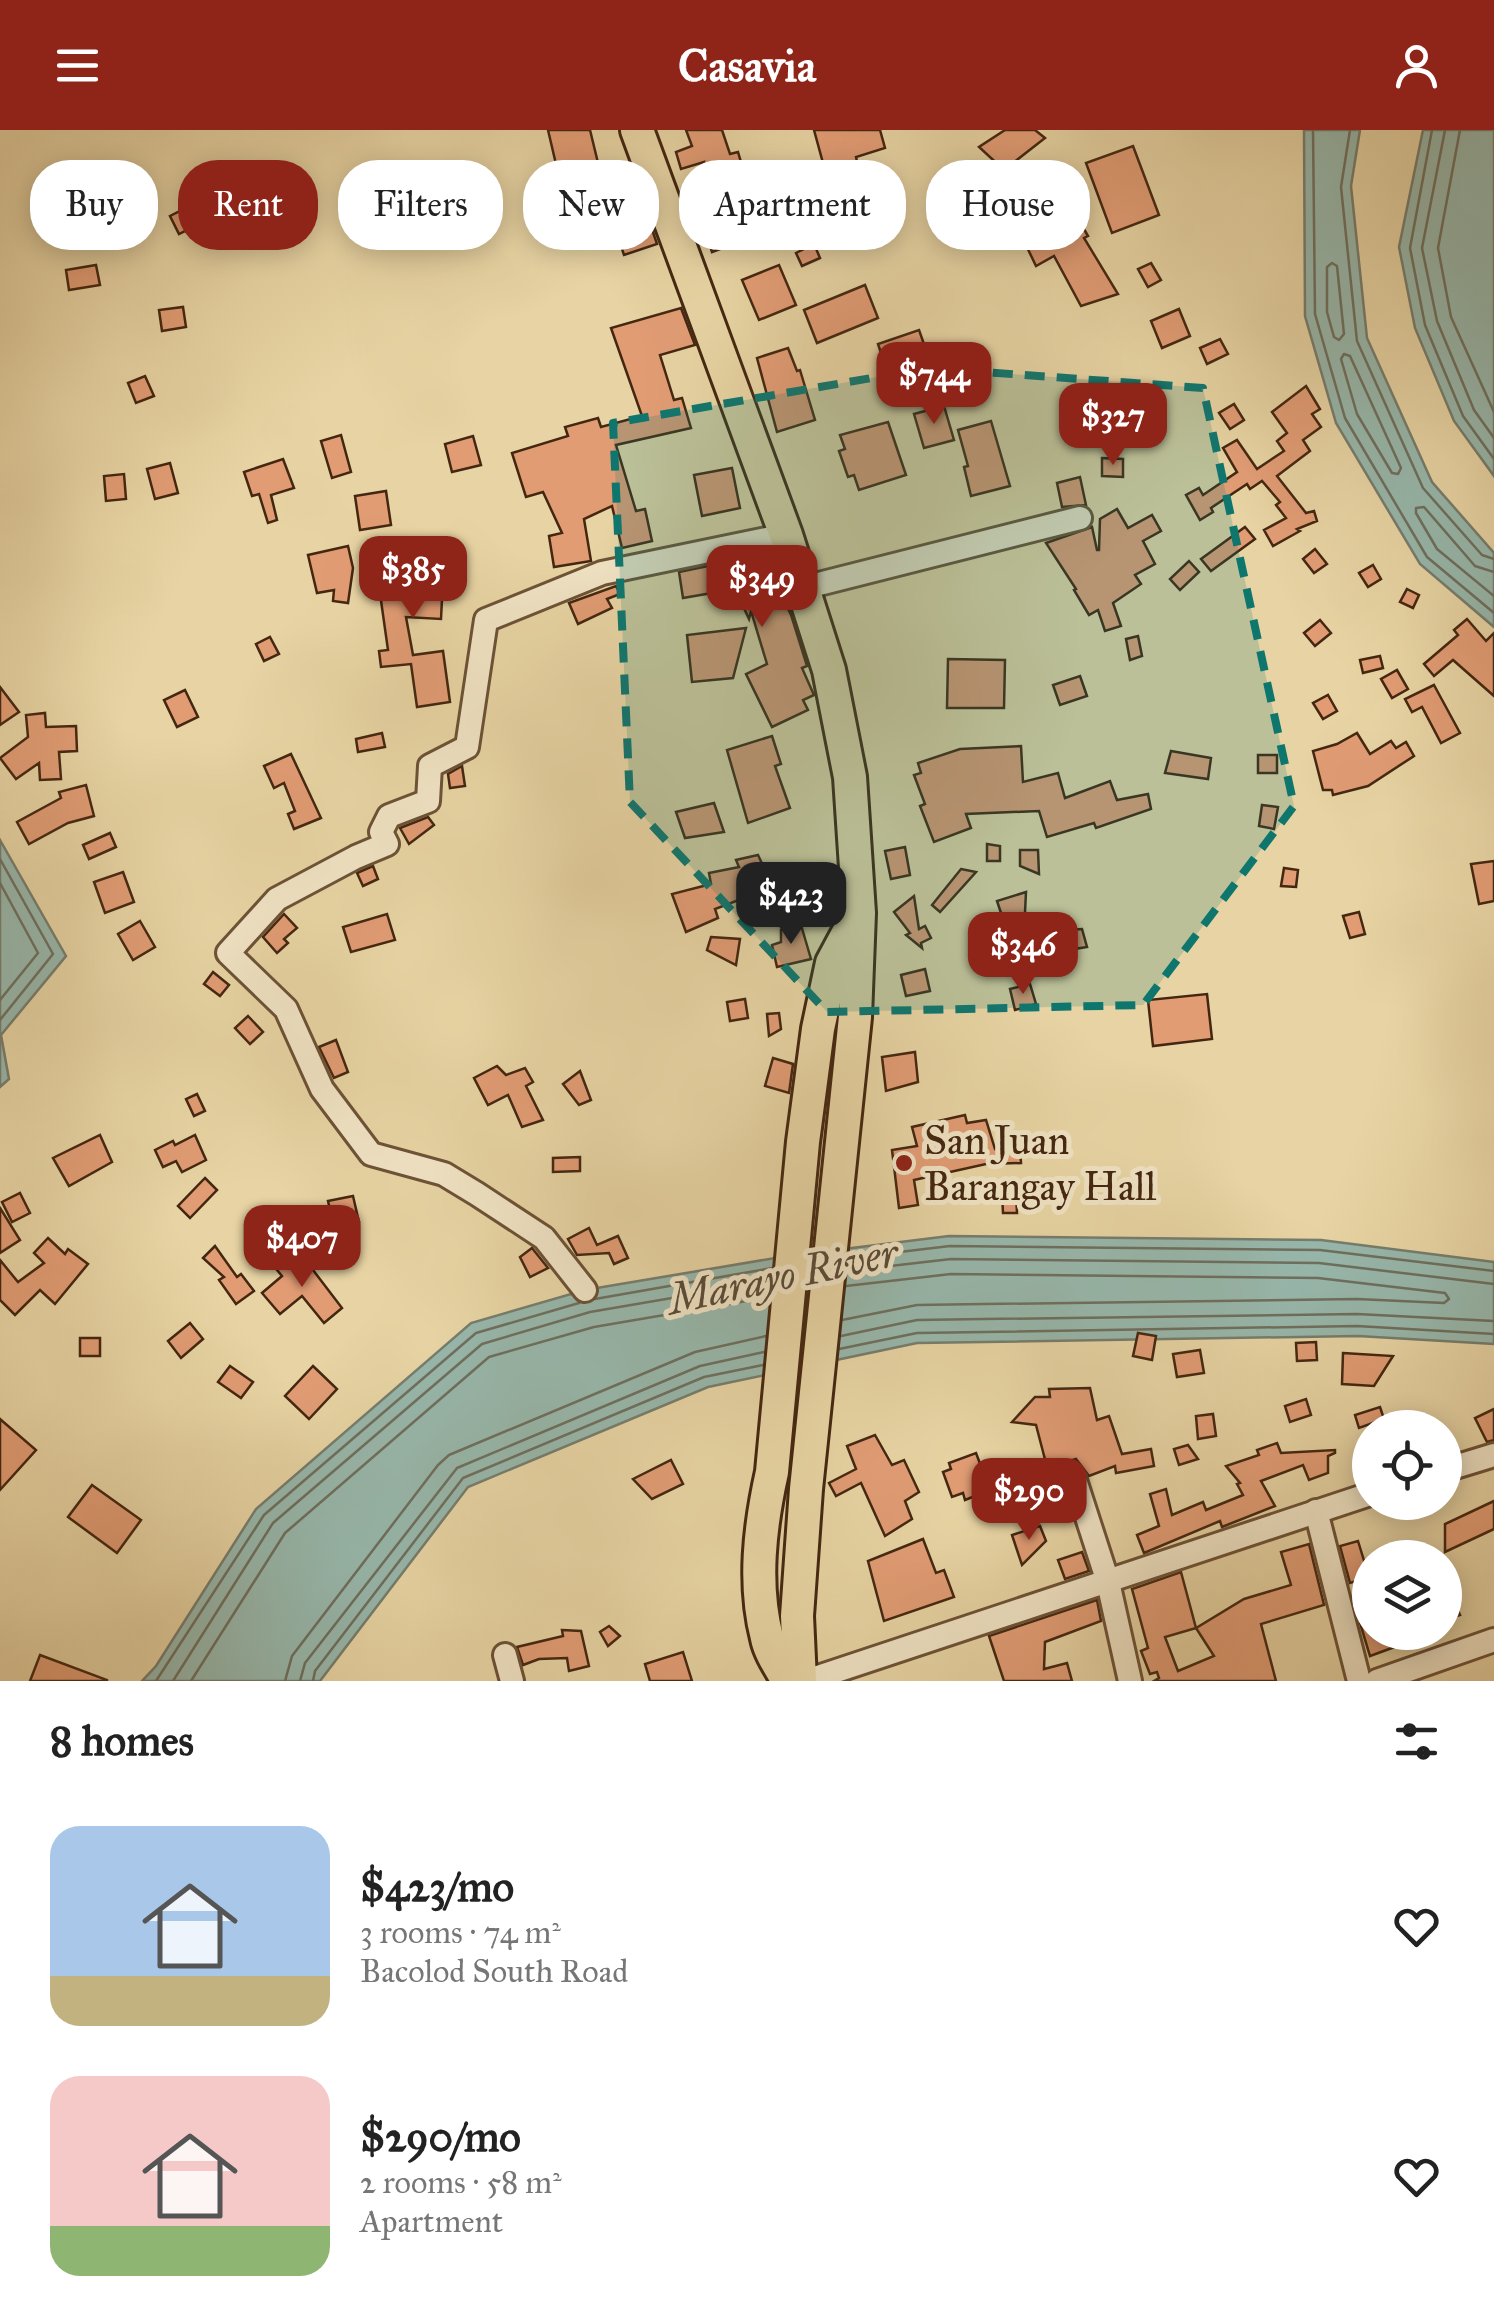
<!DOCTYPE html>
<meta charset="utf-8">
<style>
:root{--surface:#fff;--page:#f2f2f2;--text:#222;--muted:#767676;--accent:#8f2418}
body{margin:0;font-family:"IM FELL Great Primer",serif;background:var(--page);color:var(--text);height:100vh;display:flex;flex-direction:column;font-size:38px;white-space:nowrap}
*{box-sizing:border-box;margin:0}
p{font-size:32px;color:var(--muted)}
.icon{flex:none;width:55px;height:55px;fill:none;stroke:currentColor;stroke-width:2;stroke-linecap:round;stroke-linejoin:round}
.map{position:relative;height:1551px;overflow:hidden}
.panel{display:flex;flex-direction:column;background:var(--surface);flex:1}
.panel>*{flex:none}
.top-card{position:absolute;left:30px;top:30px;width:1435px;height:90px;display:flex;gap:20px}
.tools{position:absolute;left:1352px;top:1280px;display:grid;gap:20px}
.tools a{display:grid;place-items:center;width:110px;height:110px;border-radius:50%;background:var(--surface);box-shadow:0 5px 25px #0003;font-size:50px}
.price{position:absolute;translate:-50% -85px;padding:0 22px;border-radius:20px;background:var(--accent);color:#fff;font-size:32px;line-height:65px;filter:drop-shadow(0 2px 5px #0008)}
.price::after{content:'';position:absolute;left:50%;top:60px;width:30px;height:22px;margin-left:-15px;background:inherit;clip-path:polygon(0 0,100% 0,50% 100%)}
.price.active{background:#222;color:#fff}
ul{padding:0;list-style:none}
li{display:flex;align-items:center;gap:30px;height:250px;padding:0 50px}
li span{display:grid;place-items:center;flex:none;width:280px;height:200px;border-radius:30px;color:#555}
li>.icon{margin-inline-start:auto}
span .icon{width:120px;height:120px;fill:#fffc;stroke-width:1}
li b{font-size:42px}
h2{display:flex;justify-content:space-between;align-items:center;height:120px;padding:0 50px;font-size:42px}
.tag{padding:0 35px;border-radius:40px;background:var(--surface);box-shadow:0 5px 25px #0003;font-size:35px;line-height:90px}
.tag.active{background:var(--accent);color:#fff}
header{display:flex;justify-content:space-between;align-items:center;height:130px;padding:0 50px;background:var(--accent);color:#fff;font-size:45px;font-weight:800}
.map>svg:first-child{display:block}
.water{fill:#97b7ab;stroke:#767d6d;stroke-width:2.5}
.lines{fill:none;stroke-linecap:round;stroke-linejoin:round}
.shore{stroke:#6e6f5e;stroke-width:2.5}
.building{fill:#e19c74;stroke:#442711;stroke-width:2.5;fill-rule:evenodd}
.minor-casing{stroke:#6d5236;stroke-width:28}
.highway-casing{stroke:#442711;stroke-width:38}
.minor{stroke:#efe2c3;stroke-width:22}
.highway{stroke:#e7d3a3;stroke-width:32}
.marked{fill:#0f766e;fill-opacity:0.2;stroke:#0f766e;stroke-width:8;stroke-dasharray:20 12;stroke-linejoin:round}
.poi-dot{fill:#8f2418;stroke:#efe2c3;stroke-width:4}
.labels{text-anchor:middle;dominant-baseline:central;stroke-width:10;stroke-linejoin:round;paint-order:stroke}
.poi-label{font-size:40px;fill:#442711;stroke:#efe2c3;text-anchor:start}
.water-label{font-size:42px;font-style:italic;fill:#594b38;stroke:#efe2c3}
</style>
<header><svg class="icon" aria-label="menu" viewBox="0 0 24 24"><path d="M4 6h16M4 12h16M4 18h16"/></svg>Casavia<svg class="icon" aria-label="person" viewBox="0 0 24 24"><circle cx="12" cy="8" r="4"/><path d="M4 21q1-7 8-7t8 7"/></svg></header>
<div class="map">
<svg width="1494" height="1551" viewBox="0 0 1494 1551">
<rect width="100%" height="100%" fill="#e7d3a3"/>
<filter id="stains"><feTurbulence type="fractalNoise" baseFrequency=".002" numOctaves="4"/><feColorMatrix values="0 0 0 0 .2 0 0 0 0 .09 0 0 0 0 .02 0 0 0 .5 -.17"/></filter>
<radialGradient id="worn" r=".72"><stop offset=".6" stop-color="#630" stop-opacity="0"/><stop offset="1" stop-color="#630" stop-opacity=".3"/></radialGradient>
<g class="water">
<polygon points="1304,0 1360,0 1351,56 1367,208 1432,352 1494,423 1494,497 1420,434 1336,293 1305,186"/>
<polygon points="1423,0 1494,0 1494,346 1454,291 1415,198 1399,117"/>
<polygon points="0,710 66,826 1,905 9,949 0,957"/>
<polygon points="949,1106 1321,1110 1494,1132 1494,1214 1358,1206 917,1213 708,1257 468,1357 320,1551 142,1551 156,1536 256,1379 471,1193 585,1160 787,1126"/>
</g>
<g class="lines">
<g class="shore">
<polyline points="1313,0 1315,184 1345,288 1427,427 1494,483"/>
<polyline points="1350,0 1341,57 1357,211 1423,358 1482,425 1494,429"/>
<polyline points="1432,0 1410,118 1425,195 1463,286 1494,329"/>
<polyline points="1445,0 1422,118 1437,191 1474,280 1494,308"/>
<polyline points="1460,0 1438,118 1451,187 1494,282"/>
<polygon points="1332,133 1337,136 1344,204 1339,210 1334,207 1327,182 1327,137"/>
<polygon points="1344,224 1350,226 1401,338 1398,344 1392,343 1357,284 1341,229"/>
<polyline points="1494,442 1475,436 1424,377 1416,378 1416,383 1437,419 1494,466"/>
<polyline points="0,729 53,824 0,890"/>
<polyline points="0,753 38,823 0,870"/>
<polyline points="849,1128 950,1116 1320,1120 1494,1141"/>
<polyline points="847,1141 951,1129 1319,1133 1494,1154"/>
<polyline points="595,1169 772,1138"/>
<polyline points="842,1190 917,1175 1357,1169 1444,1173 1449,1169 1445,1163 1318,1148 951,1144 846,1156"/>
<polyline points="841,1206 917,1190 1357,1184 1494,1191"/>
<polyline points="839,1219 917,1203 1357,1196 1494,1204"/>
<polyline points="156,1551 264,1385 476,1203 579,1173"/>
<polyline points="173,1551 273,1393 482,1214 590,1182 771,1151"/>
<polyline points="191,1551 285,1403 489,1227 594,1197 770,1167"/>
<polyline points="285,1551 292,1526 438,1335 449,1325 695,1222 766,1206"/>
<polyline points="300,1551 305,1533 457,1338 700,1236 764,1222"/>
<polyline points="313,1551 315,1541 463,1348 704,1247 763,1235"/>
</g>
</g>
<g class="building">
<polygon points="548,0 590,0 599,37 559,47"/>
<polygon points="686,0 722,0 730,24 738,22 745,46 701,60 704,32 681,39 676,22 692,16"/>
<polygon points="814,0 880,0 885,18 856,27 858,36 826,44"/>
<polygon points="1005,0 1035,0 1045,8 1004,40 979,17"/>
<polygon points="1133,16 1159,85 1112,103 1086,33"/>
<polygon points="90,32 98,49 80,58 72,40"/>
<polygon points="778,44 797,90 712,122 702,89 758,72 751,56"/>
<polygon points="1052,48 1077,87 1088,106 1084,108 1118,164 1081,176 1054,126 1036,136 1025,113 1038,106 1016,70"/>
<polygon points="82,73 93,104 68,113 56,82"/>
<polygon points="184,79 193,97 179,104 170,86"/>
<polygon points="648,87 657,114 624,125 615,98"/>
<polygon points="814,114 820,128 802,136 796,123"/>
<polygon points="1151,133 1161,150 1148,157 1138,139"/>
<polygon points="96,135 100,155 69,160 66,140"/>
<polygon points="779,135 796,175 759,190 742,150"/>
<polygon points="865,155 878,188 817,213 804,180"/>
<polygon points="183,177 186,197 162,201 159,180"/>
<polygon points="681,178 695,215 660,225 674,270 682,268 691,298 616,315 636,381 645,379 652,411 622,418 612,376 584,389 591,431 554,437 549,406 562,403 543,362 526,367 512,323 568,306 565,297 598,288 601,297 642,286 611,198"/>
<polygon points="1179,179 1190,206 1162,218 1151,191"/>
<polygon points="919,200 937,251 895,265 878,214"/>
<polygon points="1220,209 1228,224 1207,234 1200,218"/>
<polygon points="788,218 797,241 800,240 815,290 777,302 757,228"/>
<polygon points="145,246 154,266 136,273 128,253"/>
<polygon points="1306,256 1320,279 1312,284 1321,297 1303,310 1310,321 1277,346 1306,383 1314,381 1317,391 1297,399 1300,401 1273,416 1264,400 1286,388 1276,375 1280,372 1262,351 1250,359 1247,354 1211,378 1213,382 1200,390 1186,365 1199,358 1203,365 1237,342 1223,318 1237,310 1257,339 1284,321 1277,311 1287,303 1272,282"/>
<polygon points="1234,274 1244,290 1230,299 1219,283"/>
<polygon points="944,276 954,310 924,318 914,284"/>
<polygon points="991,291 1010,356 971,366 964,337 968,336 958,300"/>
<polygon points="888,292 906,345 859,360 854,345 848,347 839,321 845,319 840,305"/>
<polygon points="341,305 351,342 332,348 321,311"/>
<polygon points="473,306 481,335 452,342 445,314"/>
<polygon points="1102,328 1123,329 1123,347 1102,346"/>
<polygon points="283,329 294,358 271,365 277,390 268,393 259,364 252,366 244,342"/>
<polygon points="170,333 178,363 155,369 147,339"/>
<polygon points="732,338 740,378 702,386 694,345"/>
<polygon points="124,344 126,369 106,371 104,346"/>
<polygon points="1080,347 1086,375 1062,377 1057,353"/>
<polygon points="386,361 391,395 360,400 355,366"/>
<polygon points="1117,379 1128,398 1152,385 1161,401 1143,411 1155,434 1135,445 1141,454 1113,473 1121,496 1105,501 1098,480 1089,485 1074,460 1076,459 1046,413 1092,397 1097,420 1099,420 1100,389"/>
<polygon points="1245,397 1255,409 1211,441 1201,429"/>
<polygon points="348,416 353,438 348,473 333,471 334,460 317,463 308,425"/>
<polygon points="1315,419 1327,434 1314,443 1303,429"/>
<polygon points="771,423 780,452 776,453 791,485 807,536 802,538 814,565 803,570 808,580 772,597 746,544 767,534 751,481 749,489 735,459 683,468 679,442"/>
<polygon points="402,425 403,430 444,429 441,489 406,487 413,525 443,521 450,572 417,577 411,534 381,537 379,521 388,520 375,428"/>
<polygon points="1189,431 1199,442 1180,460 1170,449"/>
<polygon points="1373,435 1381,449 1368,457 1359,443"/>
<polygon points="616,456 620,464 607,469 612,478 578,494 569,473"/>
<polygon points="1407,459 1419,465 1413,478 1400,472"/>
<polygon points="1467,489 1486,511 1494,503 1494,566 1453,530 1434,546 1424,534 1458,505 1454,500"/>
<polygon points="1320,490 1331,503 1315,516 1304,503"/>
<polygon points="746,498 733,548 692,552 687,505"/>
<polygon points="1138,506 1142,526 1130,530 1126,509"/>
<polygon points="270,507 279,524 264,531 256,514"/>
<polygon points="1380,526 1383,538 1363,543 1360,530"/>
<polygon points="948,529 1005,530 1004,578 947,578"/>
<polygon points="1397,540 1408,559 1392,568 1381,549"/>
<polygon points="1080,546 1087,566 1060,575 1053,555"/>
<polygon points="1434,555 1460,603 1441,613 1422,577 1412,582 1405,569"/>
<polygon points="0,557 19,582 0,595"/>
<polygon points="185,560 198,587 177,597 164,570"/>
<polygon points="1328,565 1337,581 1323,589 1313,573"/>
<polygon points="45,583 46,597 76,596 77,621 59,622 61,649 40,650 39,633 16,649 0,628 28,607 26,585"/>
<polygon points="382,603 385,617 358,622 356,609"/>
<polygon points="1357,603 1370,624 1391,611 1396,618 1406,612 1414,626 1368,656 1333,665 1332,660 1323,660 1313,621 1337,614"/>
<polygon points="772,606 781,634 775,636 790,678 748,693 727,620"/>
<polygon points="1021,616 1023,652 1058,643 1065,668 1110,651 1117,670 1148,664 1151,679 1096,698 1094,693 1047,707 1039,681 966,684 971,698 934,712 920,676 925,674 914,645 921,643 918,633 960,619"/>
<polygon points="1171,621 1211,628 1208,649 1165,643"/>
<polygon points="291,624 321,688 294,699 288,684 295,681 284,653 274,658 264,636"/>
<rect x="1258" y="625" width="19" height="18"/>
<polygon points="462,636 465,656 450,658 448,644"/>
<polygon points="86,655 94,686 68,693 29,714 17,692 61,668 59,662"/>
<polygon points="714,673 724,702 685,708 676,682"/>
<polygon points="1262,675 1278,677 1274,699 1259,696"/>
<polygon points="428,687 434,695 409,714 400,698"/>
<polygon points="110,703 116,717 89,729 83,715"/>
<polygon points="987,714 1000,716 1000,731 987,731"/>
<polygon points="905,717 910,745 891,749 885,721"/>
<polygon points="1020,720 1038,720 1039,744 1020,736"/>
<polygon points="758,725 773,757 715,779 718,788 686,802 672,764 711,754 709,743 739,737 736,730"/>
<polygon points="1494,731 1494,771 1479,774 1471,734"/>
<polygon points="373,736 378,749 363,756 357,743"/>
<polygon points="1284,738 1298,740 1296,757 1281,756"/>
<polygon points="961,739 976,742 940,782 932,775"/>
<polygon points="123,742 134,772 105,783 94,752"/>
<polygon points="1026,762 1024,803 1032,801 1036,817 1020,821 1010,784 1002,786 997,771"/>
<polygon points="914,766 919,799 925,796 931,808 921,813 922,818 906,805 910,803 894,782"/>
<polygon points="1359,782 1365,804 1350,808 1343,786"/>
<polygon points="284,784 297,798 284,809 288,813 277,823 263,807"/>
<polygon points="387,784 395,810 351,822 343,797"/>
<polygon points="140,791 155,817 133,830 118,804"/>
<polygon points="801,795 811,829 777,837 772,815 781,812 781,800"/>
<polygon points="1082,799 1087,817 1074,819 1067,800"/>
<polygon points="711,807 740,809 736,835 707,820"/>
<polygon points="1003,816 1006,830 977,838 973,824"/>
<polygon points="925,839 930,861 906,866 901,845"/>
<polygon points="213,842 229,855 220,866 204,854"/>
<polygon points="1030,854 1036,874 1015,880 1010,859"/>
<polygon points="1207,864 1212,909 1153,916 1148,870"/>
<polygon points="745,869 748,888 730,891 727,872"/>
<polygon points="779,883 781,899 769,906 767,884"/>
<polygon points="248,886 263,902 250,914 235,898"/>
<polygon points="336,910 348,942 334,948 319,917"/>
<polygon points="915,922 918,952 886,961 882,927"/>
<polygon points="773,928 793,934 789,963 765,956"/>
<polygon points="497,936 506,945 525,938 533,952 526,956 543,990 522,997 508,965 488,975 474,948"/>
<polygon points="580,941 591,970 579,975 563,954"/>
<polygon points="197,964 205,981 194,986 186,969"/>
<polygon points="965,985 967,993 986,990 995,1019 1020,1019 1021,1033 986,1034 914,1050 918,1075 899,1078 892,1020 917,1016 912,997"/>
<polygon points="100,1005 112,1032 69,1056 53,1028"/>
<polygon points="195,1005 206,1030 182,1042 176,1031 163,1037 155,1020 173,1011 175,1015"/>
<polygon points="580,1027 580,1041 553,1042 553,1028"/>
<polygon points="205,1048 217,1060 190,1088 178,1076"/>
<polygon points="20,1063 30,1083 12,1092 2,1072"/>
<polygon points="1002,1063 1016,1064 1017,1083 1003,1083"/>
<polygon points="353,1066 359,1092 310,1102 331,1084 328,1071"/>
<polygon points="0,1078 20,1110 0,1123"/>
<polygon points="589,1098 597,1115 618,1106 628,1128 614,1134 609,1123 577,1125 568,1109"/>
<polygon points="336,1105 350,1126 337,1134 323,1114"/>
<polygon points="48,1108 65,1124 68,1119 88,1134 55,1174 40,1160 15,1185 0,1170 0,1130 18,1152 44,1133 34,1123"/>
<polygon points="215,1116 237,1147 241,1144 254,1161 236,1174 219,1150 224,1147 203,1128"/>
<polygon points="532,1118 548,1138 530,1147 520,1127"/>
<polygon points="300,1123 342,1178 324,1193 302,1166 280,1184 262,1163 282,1146 277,1140"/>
<polygon points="190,1193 203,1209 181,1228 168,1211"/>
<polygon points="1138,1203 1156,1206 1152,1230 1133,1226"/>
<rect x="80" y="1208" width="20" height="18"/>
<polygon points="1316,1212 1317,1230 1297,1231 1296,1213"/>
<polygon points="1200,1220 1204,1243 1177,1247 1173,1224"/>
<polygon points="1343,1223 1393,1226 1374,1256 1342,1254"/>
<polygon points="230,1236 253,1252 241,1268 218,1252"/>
<polygon points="313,1236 337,1259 309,1289 285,1266"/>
<polygon points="1090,1258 1097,1290 1109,1286 1122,1324 1151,1319 1154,1336 1116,1343 1115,1336 1089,1346 1076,1329 1047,1337 1036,1295 1012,1292 1035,1267 1050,1267 1049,1259"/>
<polygon points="1306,1269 1311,1285 1290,1292 1285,1276"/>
<polygon points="1380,1277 1384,1289 1359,1298 1355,1285"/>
<polygon points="1494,1279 1494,1310 1487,1312 1475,1288"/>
<polygon points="1213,1284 1216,1306 1198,1309 1196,1286"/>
<polygon points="0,1289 36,1320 0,1360"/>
<polygon points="875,1305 892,1335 904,1330 919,1362 905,1371 912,1389 885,1406 861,1353 836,1366 829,1353 856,1339 847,1316"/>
<polygon points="1277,1313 1281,1323 1335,1320 1335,1323 1328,1326 1328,1343 1309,1350 1303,1335 1261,1351 1275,1376 1222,1397 1220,1391 1144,1423 1137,1405 1159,1396 1150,1364 1166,1359 1172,1385 1203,1372 1206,1380 1243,1365 1237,1354 1240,1353 1226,1336 1259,1325 1257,1320"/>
<polygon points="1188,1315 1198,1329 1179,1335 1174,1319"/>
<polygon points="976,1323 990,1360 965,1370 963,1363 952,1367 943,1342 951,1339 949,1333"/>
<polygon points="671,1330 683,1354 652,1369 633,1349"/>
<polygon points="92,1355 141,1390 117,1423 68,1387"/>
<polygon points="1494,1371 1494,1399 1445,1422 1445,1394"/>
<polygon points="1040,1396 1046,1411 1022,1435 1012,1405"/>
<polygon points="923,1409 936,1443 944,1440 954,1467 884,1491 868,1431"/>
<polygon points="1358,1411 1369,1447 1350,1453 1340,1416"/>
<path d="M1309,1414L1324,1475L1261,1494L1276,1551H1154L1159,1548L1157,1542L1150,1544L1141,1521L1148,1518L1132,1459L1181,1442L1196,1498L1244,1469L1291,1455L1281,1422ZM1196,1498L1214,1526L1178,1541L1165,1507Z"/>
<polygon points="1082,1422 1089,1441 1065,1449 1058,1430"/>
<polygon points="1445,1450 1460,1485 1445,1490"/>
<polygon points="1097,1470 1101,1491 1045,1512 1044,1539 1067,1533 1072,1551 1004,1551 989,1506"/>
<polygon points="1370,1480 1370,1502 1430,1504 1370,1526 1357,1483"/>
<polygon points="609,1496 620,1506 608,1516 600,1502"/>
<polygon points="562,1500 581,1501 589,1536 569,1541 567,1528 539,1529 523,1535 517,1517 563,1506"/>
<polygon points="683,1522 692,1551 650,1551 645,1534"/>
<polygon points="40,1525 107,1550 107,1551 30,1551"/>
</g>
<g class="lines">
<defs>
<g id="minor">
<polyline points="803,458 1080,388"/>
<polyline points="585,1160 544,1108 477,1064 444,1044 371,1024 322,959 286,879 228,823 277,769 356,727 387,714 381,702 389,686 428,671 430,636 467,617 486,490 602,443 786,405"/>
<polyline points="1445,1340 1494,1325"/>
<polyline points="1075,1350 1108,1452 1130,1551"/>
<polyline points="1316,1381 1359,1551"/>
<polyline points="505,1525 512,1551"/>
<polyline points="806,1551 1370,1364"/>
<polyline points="1377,1551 1494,1510"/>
</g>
<g id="highway">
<polyline points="637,0 786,405 829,540 850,647 859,783 855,887 806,1359 797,1486 800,1551"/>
<path d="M788,1551C781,1538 770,1523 767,1508C753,1454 760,1396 772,1342L803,1012L818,899L832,833L854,792"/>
</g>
</defs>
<use href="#minor" class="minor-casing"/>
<use href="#highway" class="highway-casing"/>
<use href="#minor" class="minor"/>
<use href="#highway" class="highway"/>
</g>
<path class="marked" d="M929,238L1203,258L1294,676L1143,875L827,882L630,672L613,293Z"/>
<circle class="poi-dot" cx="904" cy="1033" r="10"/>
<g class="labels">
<g class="poi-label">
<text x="924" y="1010">San Juan<tspan x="924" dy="46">Barangay Hall</tspan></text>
</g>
<g class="water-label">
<text transform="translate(783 1146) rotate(-12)">Marayo River</text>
</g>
</g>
<rect width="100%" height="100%" filter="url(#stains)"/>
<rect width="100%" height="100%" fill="url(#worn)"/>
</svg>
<div class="tools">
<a><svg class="icon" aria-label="locate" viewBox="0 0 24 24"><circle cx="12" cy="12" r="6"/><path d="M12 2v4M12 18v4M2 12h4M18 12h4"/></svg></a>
<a><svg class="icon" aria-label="layers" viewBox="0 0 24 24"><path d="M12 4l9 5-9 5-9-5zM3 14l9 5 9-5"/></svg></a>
</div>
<b class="price" style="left:934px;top:297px">$744</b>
<b class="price" style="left:1113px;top:338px">$327</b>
<b class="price" style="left:413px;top:491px">$385</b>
<b class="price" style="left:762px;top:500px">$349</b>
<b class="price active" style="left:791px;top:817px">$423</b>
<b class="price" style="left:1023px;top:867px">$346</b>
<b class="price" style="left:302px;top:1160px">$407</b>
<b class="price" style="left:1029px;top:1413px">$290</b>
<div class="top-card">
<a class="tag">Buy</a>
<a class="tag active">Rent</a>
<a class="tag">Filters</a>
<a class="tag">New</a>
<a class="tag">Apartment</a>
<a class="tag">House</a>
</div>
</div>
<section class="panel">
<h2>8 homes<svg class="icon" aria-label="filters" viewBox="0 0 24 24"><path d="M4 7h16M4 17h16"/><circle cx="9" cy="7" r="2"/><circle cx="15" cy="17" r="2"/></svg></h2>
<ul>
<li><span style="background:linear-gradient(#a9c7e8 75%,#c2b280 0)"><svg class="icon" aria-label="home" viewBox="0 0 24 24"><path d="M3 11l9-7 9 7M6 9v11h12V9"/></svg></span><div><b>$423/mo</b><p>3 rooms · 74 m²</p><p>Bacolod South Road</p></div><svg class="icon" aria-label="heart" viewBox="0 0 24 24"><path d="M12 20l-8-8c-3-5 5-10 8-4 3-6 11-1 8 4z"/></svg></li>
<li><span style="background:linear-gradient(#f6c9c9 75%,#8fb573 0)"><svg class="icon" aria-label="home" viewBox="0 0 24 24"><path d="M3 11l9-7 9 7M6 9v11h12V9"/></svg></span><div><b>$290/mo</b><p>2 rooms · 58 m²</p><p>Apartment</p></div><svg class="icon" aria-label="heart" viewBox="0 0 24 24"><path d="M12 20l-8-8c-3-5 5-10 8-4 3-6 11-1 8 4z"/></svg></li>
</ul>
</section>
